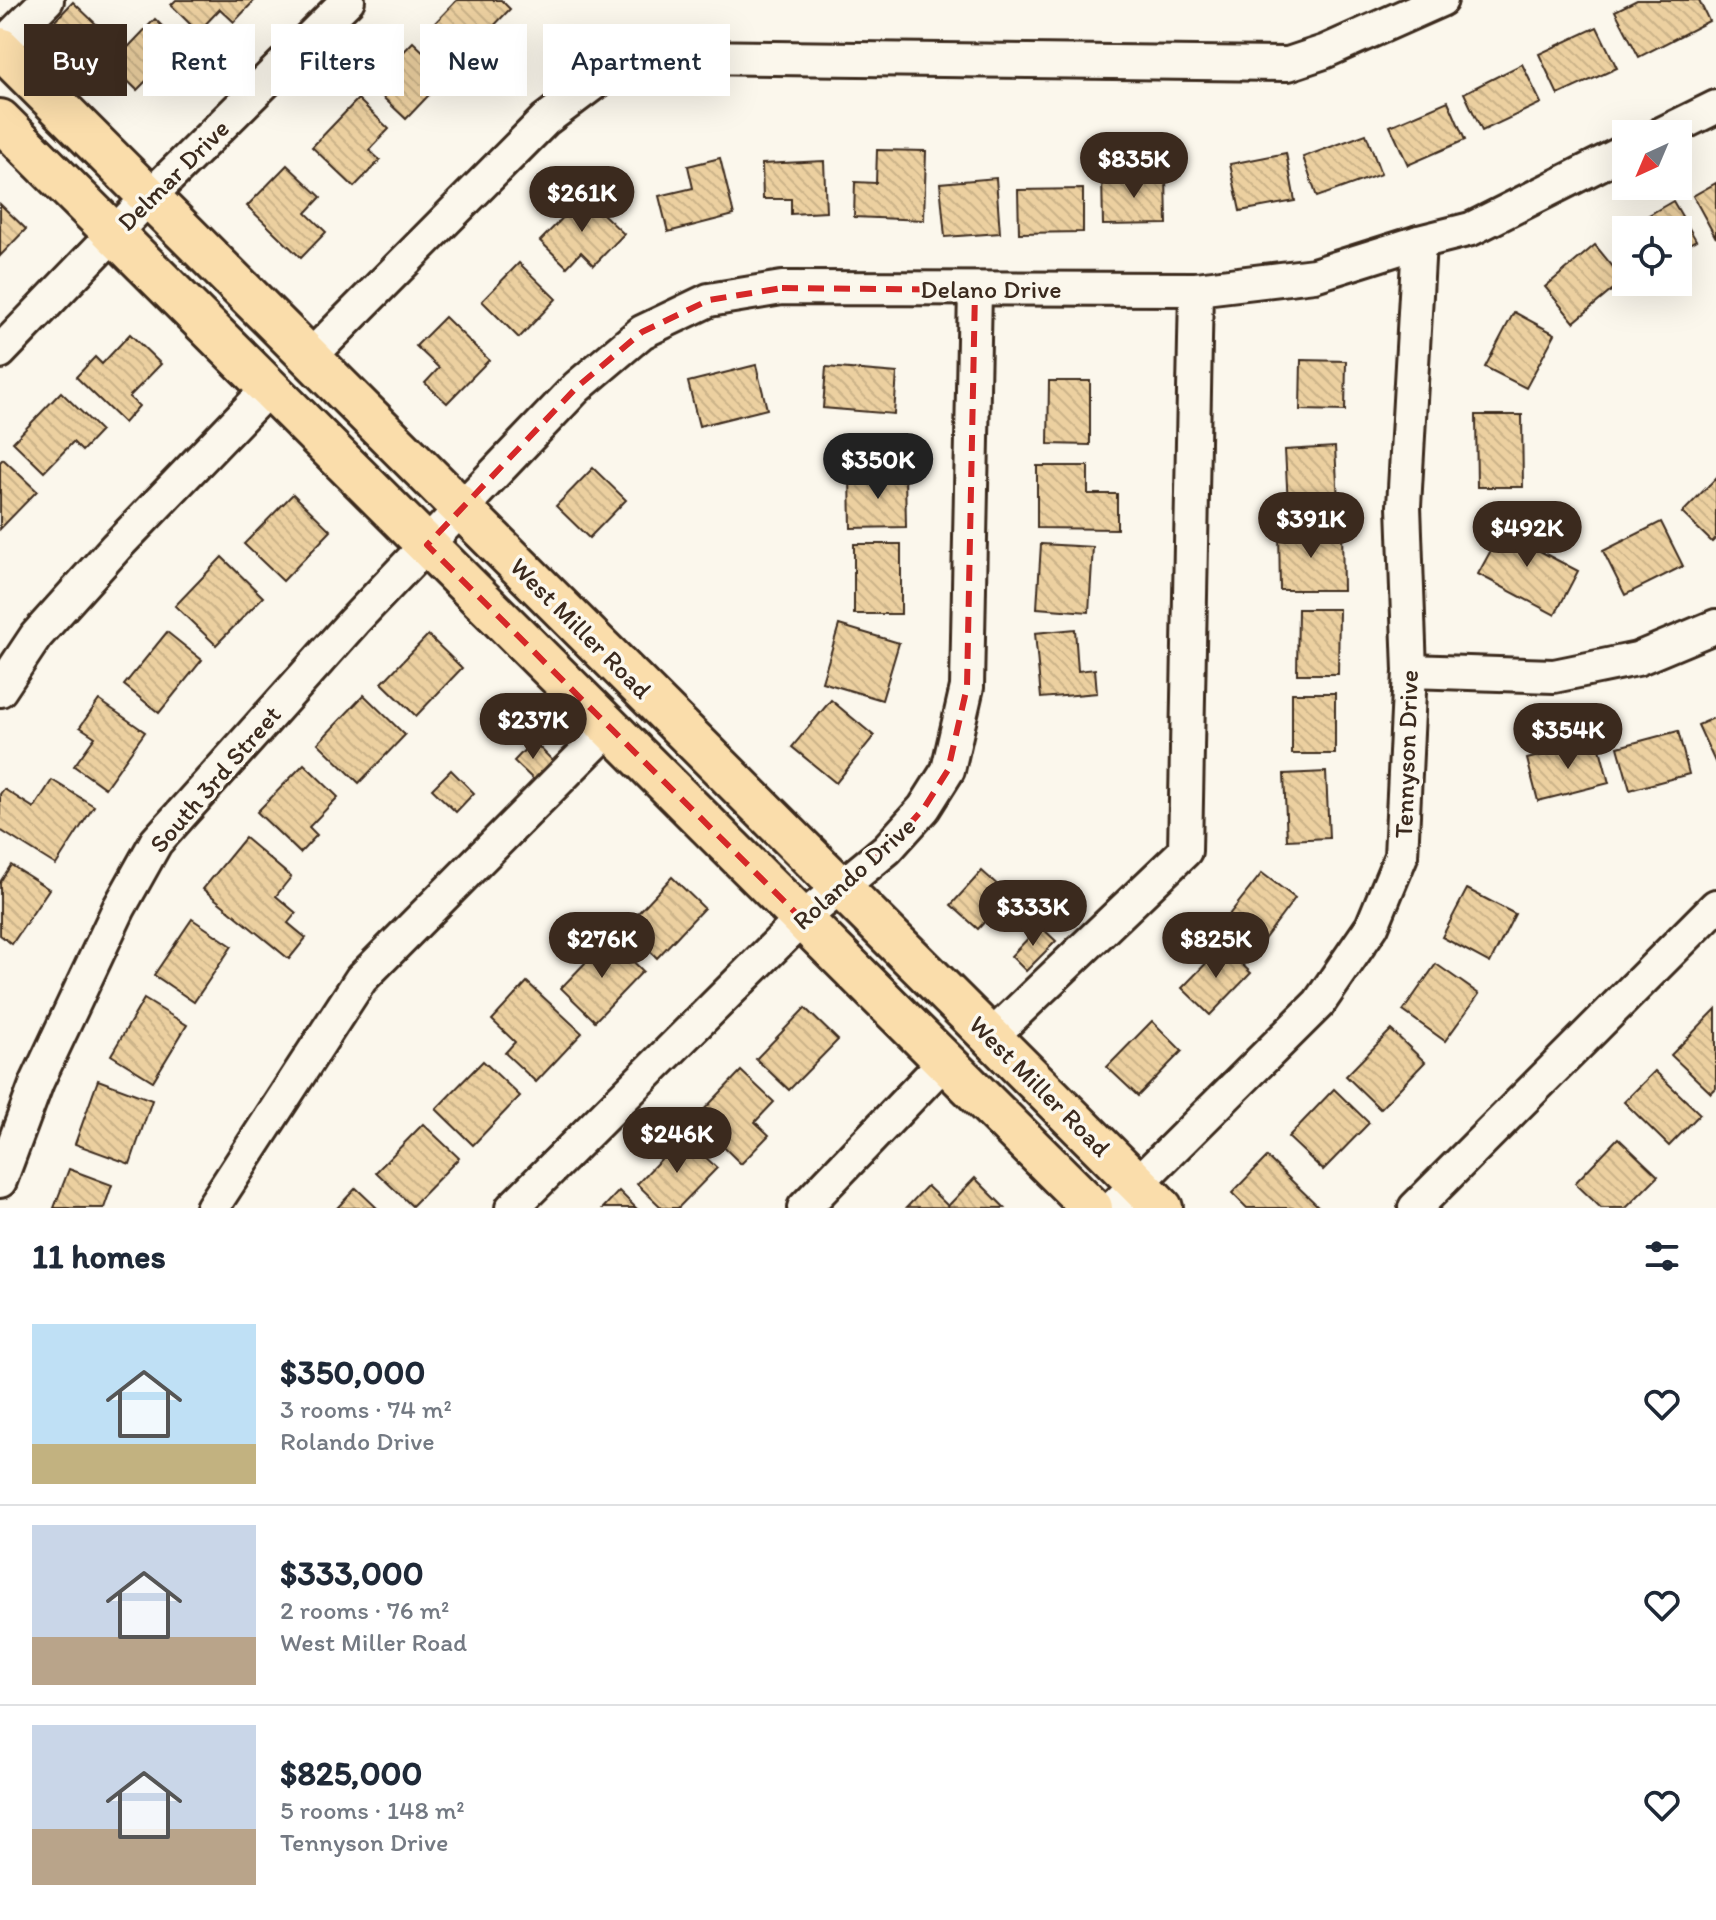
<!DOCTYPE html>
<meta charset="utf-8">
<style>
:root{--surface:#fff;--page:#f6f6f7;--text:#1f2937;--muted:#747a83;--line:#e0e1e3;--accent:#3b2a1e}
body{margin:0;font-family:Itim,sans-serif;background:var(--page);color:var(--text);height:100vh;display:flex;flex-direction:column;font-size:30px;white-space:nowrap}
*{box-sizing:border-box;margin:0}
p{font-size:26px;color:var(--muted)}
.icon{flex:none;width:44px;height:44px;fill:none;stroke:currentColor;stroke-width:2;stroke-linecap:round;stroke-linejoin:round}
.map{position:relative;height:1208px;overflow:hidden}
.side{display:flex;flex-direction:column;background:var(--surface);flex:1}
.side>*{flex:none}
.hud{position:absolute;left:24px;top:24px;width:800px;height:72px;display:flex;gap:16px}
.needle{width:52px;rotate:224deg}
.controls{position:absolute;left:1612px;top:120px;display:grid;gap:16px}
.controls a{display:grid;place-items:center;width:80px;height:80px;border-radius:0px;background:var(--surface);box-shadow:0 8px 32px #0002;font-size:40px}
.price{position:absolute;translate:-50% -68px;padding:0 18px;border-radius:28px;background:var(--accent);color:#fff;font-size:26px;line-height:52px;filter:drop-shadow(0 2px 4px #0008)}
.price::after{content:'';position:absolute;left:50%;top:48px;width:24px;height:18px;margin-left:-12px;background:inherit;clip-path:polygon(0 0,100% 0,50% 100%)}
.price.selected{background:#222;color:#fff}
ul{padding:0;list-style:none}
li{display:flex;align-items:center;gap:24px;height:200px;padding:0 32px}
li+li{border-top:2px solid var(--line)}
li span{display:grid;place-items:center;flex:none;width:224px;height:160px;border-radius:0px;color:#555}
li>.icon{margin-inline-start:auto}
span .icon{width:96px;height:96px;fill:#fffc;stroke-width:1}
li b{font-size:34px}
h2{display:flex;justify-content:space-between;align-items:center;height:96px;padding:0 32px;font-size:34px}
.pill{padding:0 28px;border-radius:0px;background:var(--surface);box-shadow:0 8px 32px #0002;font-size:28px;line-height:72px}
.pill.selected{background:var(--accent);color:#fff}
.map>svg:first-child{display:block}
.building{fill:url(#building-back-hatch);stroke:#3b2a1e;stroke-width:2}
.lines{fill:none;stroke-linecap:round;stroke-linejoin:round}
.minor-casing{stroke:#3b2a1e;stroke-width:38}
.major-casing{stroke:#3b2a1e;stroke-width:46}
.minor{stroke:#fbf7ec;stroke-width:32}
.major{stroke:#faddab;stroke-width:40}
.marked{fill:none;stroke:#d62828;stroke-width:6;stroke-dasharray:16 10;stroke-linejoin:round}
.labels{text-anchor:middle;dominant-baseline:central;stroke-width:7;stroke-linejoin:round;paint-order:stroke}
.street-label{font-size:26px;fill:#3b2a1e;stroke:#fbf7ec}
</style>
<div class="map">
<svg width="1716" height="1208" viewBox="0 0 1716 1208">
<defs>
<pattern id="building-back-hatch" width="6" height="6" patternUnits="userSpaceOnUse" patternTransform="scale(2)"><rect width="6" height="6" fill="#ecd0a0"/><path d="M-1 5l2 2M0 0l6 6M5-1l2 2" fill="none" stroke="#cbb389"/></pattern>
</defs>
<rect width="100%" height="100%" fill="#fbf7ec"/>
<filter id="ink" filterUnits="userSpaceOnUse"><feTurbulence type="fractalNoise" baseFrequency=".0125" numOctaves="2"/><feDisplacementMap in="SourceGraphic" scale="16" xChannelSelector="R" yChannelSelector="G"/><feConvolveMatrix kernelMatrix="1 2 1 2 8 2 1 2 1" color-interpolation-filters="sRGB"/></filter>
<g filter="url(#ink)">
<g class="building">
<polygon points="176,0 255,0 234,22 220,9 198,32 171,5"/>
<polygon points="457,0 501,0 510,9 463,58 431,27"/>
<polygon points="1637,0 1699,0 1709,21 1639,57 1615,11"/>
<polygon points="73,2 97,25 73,49 50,26"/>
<polygon points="155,19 194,58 164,89 151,76 137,90 111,65"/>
<polygon points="1597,27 1617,68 1558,95 1539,54"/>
<polygon points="413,42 448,75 406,119 371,86"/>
<polygon points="1522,64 1541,103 1482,131 1464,93"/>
<polygon points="358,99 389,129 369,150 380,160 354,187 312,147"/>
<polygon points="1448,101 1465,140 1408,165 1390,126"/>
<polygon points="1366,134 1381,174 1317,197 1303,157"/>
<polygon points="877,150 926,151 924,220 854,217 855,182 876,183"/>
<polygon points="1286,153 1295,201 1240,211 1230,164"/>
<polygon points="720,158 734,215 668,232 659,196 693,188 688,166"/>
<polygon points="824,161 826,212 791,214 791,199 763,199 762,164"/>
<polygon points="287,165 321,197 306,213 326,232 301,258 247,206"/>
<polygon points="1166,175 1167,224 1103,225 1102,176"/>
<polygon points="996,178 1000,233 945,237 940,183"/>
<polygon points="1716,183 1716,238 1693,196"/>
<polygon points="1083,189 1083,232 1019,233 1018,190"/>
<polygon points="584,196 624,234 594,265 581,252 567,267 540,241"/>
<polygon points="1673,201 1696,240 1678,250 1678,230 1626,230 1626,251 1616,234"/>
<polygon points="0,204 26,229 0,256"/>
<polygon points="1595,245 1624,280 1574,322 1545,287"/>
<polygon points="519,263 556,299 519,338 482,301"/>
<polygon points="1514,312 1555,334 1526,388 1485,367"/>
<polygon points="445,317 489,360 447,403 425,383 439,368 416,346"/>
<polygon points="130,334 161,364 129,397 139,406 124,423 76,377 95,357 102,364"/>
<polygon points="1301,360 1346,361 1345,411 1300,410"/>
<polygon points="756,365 767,409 699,426 688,382"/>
<polygon points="826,367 897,373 894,414 823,408"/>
<polygon points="1049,381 1090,381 1090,445 1048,444"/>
<polygon points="61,392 101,431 82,451 73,442 44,472 13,442"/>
<polygon points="1476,415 1522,415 1523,487 1477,487"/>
<polygon points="1335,447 1338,501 1288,504 1285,450"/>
<polygon points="3,459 37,491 0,529 0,462"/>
<polygon points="1037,466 1088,466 1088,494 1117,494 1117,529 1037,528"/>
<polygon points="593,468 626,500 589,538 556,506"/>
<polygon points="850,474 905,474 906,527 851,528"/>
<polygon points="1716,478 1716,538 1712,542 1682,513"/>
<polygon points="293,494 331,531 283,581 244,544"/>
<polygon points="1508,519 1540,536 1534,548 1578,571 1555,615 1478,574"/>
<polygon points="1661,522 1683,566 1625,595 1603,551"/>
<polygon points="1279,529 1342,529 1343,590 1280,590"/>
<rect x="854" y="544" width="47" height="70"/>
<polygon points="1041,544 1093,547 1089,612 1037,608"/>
<polygon points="222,557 263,597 216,645 175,606"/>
<polygon points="1298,609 1339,609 1338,674 1297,674"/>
<polygon points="839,625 899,643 882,700 822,682"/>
<polygon points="1075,629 1078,671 1095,669 1097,693 1041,698 1035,633"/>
<polygon points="167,632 202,660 159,713 124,685"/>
<polygon points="428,635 462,668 416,716 382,683"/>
<rect x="1292" y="693" width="43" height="61"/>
<polygon points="364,695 405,735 359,783 318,743"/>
<polygon points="99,700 145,732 105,788 74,766 95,737 80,727"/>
<polygon points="831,700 874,736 836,783 792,747"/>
<polygon points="1716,717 1716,764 1698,725"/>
<polygon points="1678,731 1689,774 1630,790 1618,747"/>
<polygon points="533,741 553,761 534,780 514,761"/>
<polygon points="1598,741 1609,783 1538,801 1527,759"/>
<polygon points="304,764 338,797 309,827 317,835 300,853 257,812"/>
<polygon points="451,770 474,793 456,812 432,789"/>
<polygon points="1326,772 1329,838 1287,840 1284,774"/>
<polygon points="52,780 94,806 56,865 0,830 0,794 4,789 34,808"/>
<polygon points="245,838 291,877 276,896 296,913 288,923 306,938 289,959 203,889"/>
<polygon points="11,865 49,889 12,944 0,935 0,882"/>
<polygon points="982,871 1009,895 978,929 951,905"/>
<polygon points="1262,873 1295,898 1262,942 1228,916"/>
<polygon points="672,877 704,908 657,958 625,927"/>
<polygon points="1467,889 1515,914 1490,963 1442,937"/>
<polygon points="192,919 232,946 194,1002 154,975"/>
<polygon points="1040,926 1056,941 1026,971 1011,956"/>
<polygon points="609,938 643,971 595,1021 561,988"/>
<polygon points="1223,946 1251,973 1210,1015 1182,988"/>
<polygon points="1436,964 1479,994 1445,1041 1403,1011"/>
<polygon points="527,982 582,1033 536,1082 505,1053 515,1042 492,1020"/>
<polygon points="144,999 187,1025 153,1081 111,1055"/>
<polygon points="805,1008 838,1040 789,1090 756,1059"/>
<polygon points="1716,1009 1716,1088 1711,1093 1671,1055"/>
<polygon points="1152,1021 1182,1051 1138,1096 1107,1067"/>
<polygon points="1391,1030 1425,1062 1380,1109 1346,1076"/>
<polygon points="483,1061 520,1096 473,1145 436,1109"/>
<polygon points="741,1071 774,1102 755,1122 769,1135 741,1164 695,1119"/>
<polygon points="1655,1071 1700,1114 1669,1146 1624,1102"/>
<polygon points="98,1080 152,1100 130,1164 75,1144"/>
<polygon points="1334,1089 1369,1123 1323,1170 1288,1137"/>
<polygon points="423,1124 459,1158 412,1206 376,1172"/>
<polygon points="683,1136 717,1168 678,1208 662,1208 637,1184"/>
<polygon points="1618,1138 1658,1176 1626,1208 1601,1208 1575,1183"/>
<polygon points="1267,1157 1320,1208 1247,1208 1232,1193"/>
<polygon points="69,1169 112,1185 104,1208 54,1208"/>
<polygon points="975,1178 1005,1208 907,1207 927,1186 948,1206"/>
<polygon points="356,1188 377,1208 337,1208"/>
<polygon points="619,1191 636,1208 603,1208"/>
</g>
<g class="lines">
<defs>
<g id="minor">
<polyline points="0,47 47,0"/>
<polyline points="1661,134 1716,107"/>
<polyline points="0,352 149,197 348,0"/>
<polyline points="310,357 545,120 618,65 688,57 1288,64 1324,52 1441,0"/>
<polyline points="1410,671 1554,676 1637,659 1716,626"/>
<polyline points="0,690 36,636 116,547 269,388"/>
<polyline points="991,1037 1185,851 1196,289"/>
<polyline points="0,1181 37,1082 119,908 156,842 354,621 577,387 642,332 709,300 782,288 1196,289 1314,275 1419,242 1471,229 1626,151"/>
<polyline points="212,1208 361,979 610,728"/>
<polyline points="512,1208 802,919 887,849 924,808 948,770 967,687 975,290"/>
<polyline points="804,1208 945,1061"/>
<polyline points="1113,1208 1319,1003 1372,926 1401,856 1410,671 1404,506 1419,242"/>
<polyline points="1415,1208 1716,906"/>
</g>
<g id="major">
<polyline points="0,48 1162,1208"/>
<polyline points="0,120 1092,1208"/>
</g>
</defs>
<use href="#minor" class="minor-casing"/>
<use href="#major" class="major-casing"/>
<use href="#minor" class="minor"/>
<use href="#major" class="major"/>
</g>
</g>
<path class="marked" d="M782,288L975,290L967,687L948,770L924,808L887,849L802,919L427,545L577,387L642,332L709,300Z"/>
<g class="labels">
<g class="street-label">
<text transform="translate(173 175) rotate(-45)">Delmar Drive</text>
<text x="991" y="289">Delano Drive</text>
<text transform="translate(581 628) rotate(45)">West Miller Road</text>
<text transform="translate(1406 754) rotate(-88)">Tennyson Drive</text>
<text transform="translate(215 779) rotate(-49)">South 3rd Street</text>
<text transform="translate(854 873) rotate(-42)">Rolando Drive</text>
<text transform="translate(1040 1086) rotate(45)">West Miller Road</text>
</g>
</g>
</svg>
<div class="controls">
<a><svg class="needle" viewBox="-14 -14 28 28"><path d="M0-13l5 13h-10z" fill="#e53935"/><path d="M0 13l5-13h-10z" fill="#747a83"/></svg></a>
<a><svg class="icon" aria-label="locate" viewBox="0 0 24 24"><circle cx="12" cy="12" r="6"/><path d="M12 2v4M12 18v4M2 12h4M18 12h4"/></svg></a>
</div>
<b class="price" style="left:1134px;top:200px">$835K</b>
<b class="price" style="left:582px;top:234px">$261K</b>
<b class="price selected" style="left:878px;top:501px">$350K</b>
<b class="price" style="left:1311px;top:560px">$391K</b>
<b class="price" style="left:1527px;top:569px">$492K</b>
<b class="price" style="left:533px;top:761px">$237K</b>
<b class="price" style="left:1568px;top:771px">$354K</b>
<b class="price" style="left:1033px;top:948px">$333K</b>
<b class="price" style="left:602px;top:980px">$276K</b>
<b class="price" style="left:1216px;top:980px">$825K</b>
<b class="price" style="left:677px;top:1175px">$246K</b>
<div class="hud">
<a class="pill selected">Buy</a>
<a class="pill">Rent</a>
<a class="pill">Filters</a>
<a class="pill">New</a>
<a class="pill">Apartment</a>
</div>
</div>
<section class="side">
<h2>11 homes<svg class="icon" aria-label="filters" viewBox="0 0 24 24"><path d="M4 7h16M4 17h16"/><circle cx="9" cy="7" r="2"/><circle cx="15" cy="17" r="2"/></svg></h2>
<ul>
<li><span style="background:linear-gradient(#bfe0f5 75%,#c2b280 0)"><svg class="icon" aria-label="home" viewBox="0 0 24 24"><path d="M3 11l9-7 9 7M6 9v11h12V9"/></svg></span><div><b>$350,000</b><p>3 rooms · 74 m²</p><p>Rolando Drive</p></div><svg class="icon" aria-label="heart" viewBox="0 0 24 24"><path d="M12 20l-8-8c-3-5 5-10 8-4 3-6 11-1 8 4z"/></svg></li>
<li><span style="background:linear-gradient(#c9d6e8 70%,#b9a48a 0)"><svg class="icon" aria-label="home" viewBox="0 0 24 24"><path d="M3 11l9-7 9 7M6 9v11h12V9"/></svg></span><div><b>$333,000</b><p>2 rooms · 76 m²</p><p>West Miller Road</p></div><svg class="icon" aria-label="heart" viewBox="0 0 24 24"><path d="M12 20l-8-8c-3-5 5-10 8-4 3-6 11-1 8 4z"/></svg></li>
<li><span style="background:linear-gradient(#c9d6e8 65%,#b9a48a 0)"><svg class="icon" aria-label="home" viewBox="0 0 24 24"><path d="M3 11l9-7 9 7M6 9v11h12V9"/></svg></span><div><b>$825,000</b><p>5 rooms · 148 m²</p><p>Tennyson Drive</p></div><svg class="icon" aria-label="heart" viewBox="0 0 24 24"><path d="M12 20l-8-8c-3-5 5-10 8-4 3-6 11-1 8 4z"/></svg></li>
</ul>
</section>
